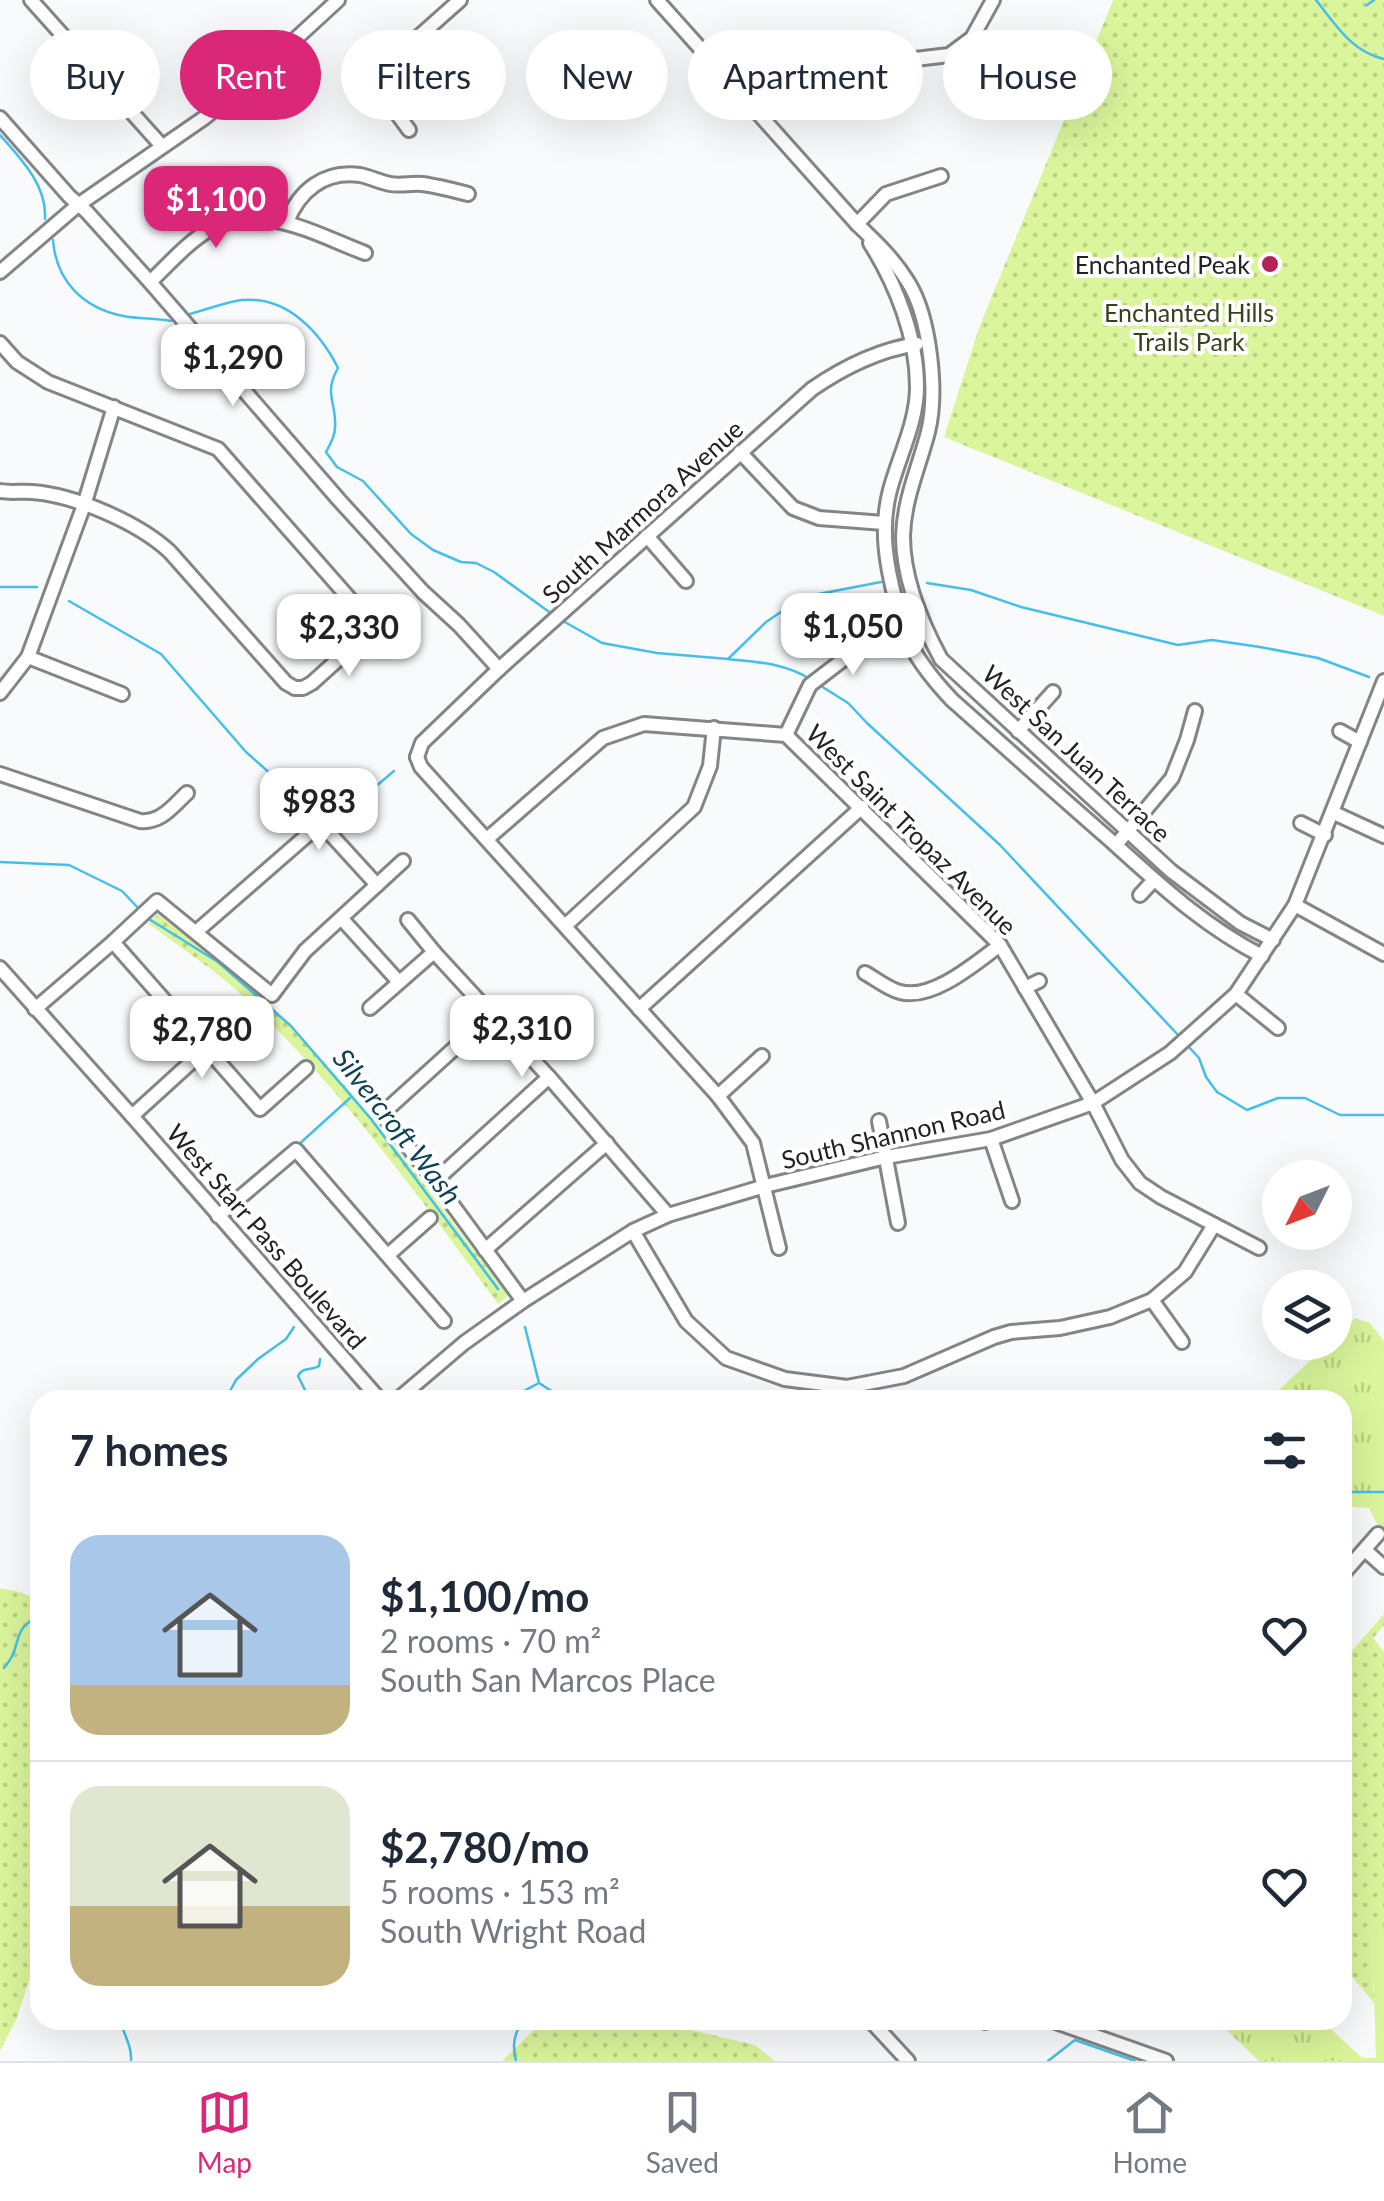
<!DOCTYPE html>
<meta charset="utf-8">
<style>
:root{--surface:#fff;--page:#f6f6f7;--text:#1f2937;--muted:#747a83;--line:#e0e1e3;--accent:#db2777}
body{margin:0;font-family:Lato,sans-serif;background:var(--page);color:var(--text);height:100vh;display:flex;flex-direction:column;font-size:38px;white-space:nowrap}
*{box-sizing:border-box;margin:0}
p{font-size:32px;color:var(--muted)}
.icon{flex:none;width:55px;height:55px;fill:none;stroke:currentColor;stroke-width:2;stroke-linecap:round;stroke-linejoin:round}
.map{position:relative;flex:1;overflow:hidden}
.panel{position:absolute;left:30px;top:1390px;width:1322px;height:640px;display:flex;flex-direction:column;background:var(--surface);border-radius:30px;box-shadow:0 10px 40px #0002}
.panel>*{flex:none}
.guide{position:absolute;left:30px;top:30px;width:1325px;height:90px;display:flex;gap:20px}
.needle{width:65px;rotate:228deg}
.controls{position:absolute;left:1262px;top:1160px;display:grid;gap:20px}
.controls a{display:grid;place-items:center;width:90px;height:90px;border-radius:50%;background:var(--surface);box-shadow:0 10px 40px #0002;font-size:50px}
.price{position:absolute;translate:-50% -85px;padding:0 22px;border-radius:20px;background:#fff;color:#222;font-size:32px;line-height:65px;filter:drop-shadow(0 2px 5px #0008)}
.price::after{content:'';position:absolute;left:50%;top:60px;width:30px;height:22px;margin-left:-15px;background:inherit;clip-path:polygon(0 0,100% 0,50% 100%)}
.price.selected{background:var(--accent);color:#fff}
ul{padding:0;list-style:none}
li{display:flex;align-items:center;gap:30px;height:250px;padding:0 40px}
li+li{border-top:2px solid var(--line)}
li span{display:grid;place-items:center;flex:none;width:280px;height:200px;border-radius:30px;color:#555}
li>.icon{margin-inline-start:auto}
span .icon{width:120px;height:120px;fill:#fffc;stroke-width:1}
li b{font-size:42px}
h2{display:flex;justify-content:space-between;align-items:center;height:120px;padding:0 40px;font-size:42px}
.chip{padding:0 35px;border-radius:45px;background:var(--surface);box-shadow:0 10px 40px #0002;font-size:35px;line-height:90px}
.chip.selected{background:var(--accent);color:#fff}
.dock{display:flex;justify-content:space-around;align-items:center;height:140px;border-top:2px solid var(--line);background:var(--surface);font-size:28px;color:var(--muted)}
.dock a{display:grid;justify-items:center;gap:5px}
.dock .selected{color:var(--accent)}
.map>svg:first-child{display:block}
.grass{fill:url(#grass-tufts)}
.park{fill:url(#park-dots)}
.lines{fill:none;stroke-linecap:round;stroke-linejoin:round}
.stream{stroke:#45bfe9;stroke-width:2.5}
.minor-casing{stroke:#848587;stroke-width:18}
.minor{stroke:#fff;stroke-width:12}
.poi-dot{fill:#b22357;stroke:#fff;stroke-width:4}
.labels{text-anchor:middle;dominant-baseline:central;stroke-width:8;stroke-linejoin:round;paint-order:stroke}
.poi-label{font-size:25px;fill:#212222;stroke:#fff;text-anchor:end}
.park-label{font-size:25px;fill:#37411b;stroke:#fff}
.street-label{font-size:25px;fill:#212222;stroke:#fff}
.water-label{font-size:28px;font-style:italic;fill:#0e4355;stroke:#fff}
</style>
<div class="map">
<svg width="1384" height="2061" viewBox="0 0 1384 2061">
<defs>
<pattern id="grass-tufts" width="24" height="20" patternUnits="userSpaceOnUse" patternTransform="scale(2.5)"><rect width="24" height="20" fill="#daf59b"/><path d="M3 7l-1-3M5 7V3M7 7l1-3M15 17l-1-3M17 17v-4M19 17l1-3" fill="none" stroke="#bbd285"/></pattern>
<pattern id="park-dots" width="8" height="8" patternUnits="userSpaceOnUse" patternTransform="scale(2.5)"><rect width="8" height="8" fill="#daf59b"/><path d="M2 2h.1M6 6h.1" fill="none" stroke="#bbd285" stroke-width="1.8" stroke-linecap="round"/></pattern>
</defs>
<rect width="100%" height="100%" fill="#f8fafc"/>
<g class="grass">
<polygon points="1355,1318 1370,1323 1384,1341 1384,1538 1369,1508 1343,1506 1342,1400 1268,1400 1329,1343 1335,1342 1335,1337"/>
<polygon points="1372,1930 1384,1938 1384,2061 1259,2061 1216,2020 1321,2020 1362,2058 1376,2058"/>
</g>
<g class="park">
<polygon points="1113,0 1384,0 1384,616 944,437 979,328"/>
<path d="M158,914C193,942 232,969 265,1000C357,1089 431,1194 508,1296L498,1304C422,1200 339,1086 245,998C216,970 180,948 148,923Z"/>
<polygon points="0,1588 20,1592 40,1601 40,1945 17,2018 0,2051"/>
<polygon points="1384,1614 1384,1625 1373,1638 1384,1652 1384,1938 1372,1931 1374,2003 1343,1966 1342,1645 1351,1652"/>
<polygon points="544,2020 647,2020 755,2045 775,2061 502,2061"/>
</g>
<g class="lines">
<g class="stream">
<path d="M1316,0C1335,24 1352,52 1384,59"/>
<polyline points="1367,5 1374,0"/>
<path d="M0,135C21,159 47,185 45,219"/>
<path d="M53,240C56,281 83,308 123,316C139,319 155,318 171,321"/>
<path d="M190,314C206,310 225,302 242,300C287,296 320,332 338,368C323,394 337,403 335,428C335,436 330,445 326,452L337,467L363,481L411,534L433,550L461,562L476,563L494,572L552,614"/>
<polyline points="927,583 971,590 1021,607 1178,645 1212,640 1260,647 1318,658 1369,677"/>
<polyline points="0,587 37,587"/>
<polyline points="69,601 161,654 246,752 273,776"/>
<polyline points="563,621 602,643 657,653 728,659 766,622 803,597 881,582"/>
<path d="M728,659C757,662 784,663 810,679"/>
<polyline points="821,686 848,703 868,724 1000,845 1179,1036"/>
<polyline points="330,825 394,771"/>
<polyline points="0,862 69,865 122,891 140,910"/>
<polyline points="149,919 218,962 291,1026 371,1119 498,1289"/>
<polyline points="1188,1046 1199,1058 1206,1077 1217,1092 1247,1110 1278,1098 1305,1098 1340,1115 1384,1115"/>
<polyline points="297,1146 350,1098"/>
<polyline points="525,1327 539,1383 561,1397 591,1400"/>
<polyline points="214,1400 230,1391 236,1380 258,1359 286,1339 294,1327"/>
<path d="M310,1400L298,1376C303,1366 312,1371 319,1366L320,1359"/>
<polyline points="514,1400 518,1394 537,1384"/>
<path d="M606,1400C634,1396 667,1385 693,1400"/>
<polyline points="1342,1492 1384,1492"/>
<path d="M4,1668C17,1653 14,1646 21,1631C25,1623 34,1619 40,1614"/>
<path d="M120,2020C124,2035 132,2046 131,2061"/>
<path d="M516,2061C512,2045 514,2034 523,2020"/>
<polyline points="1048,2061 1075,2040 1135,2061"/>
</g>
<defs>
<g id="minor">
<polyline points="31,0 161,145"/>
<path d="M657,0L857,224C876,242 894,259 908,282C930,317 938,392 928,432C919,467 904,499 903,536C903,579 921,622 941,659L1171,871L1240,923L1273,940"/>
<polyline points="762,115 793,86 811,76 840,68 949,55 972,38 993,0"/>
<polyline points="0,118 69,196 87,212 150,282 339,500 423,592 459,625 499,669"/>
<polyline points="409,130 393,108 384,77 397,56 460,0"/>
<path d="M287,222C299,191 324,170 360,175C370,177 380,182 390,184C401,186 411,183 422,184C438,186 453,190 468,194"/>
<polyline points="857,224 886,194 941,176"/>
<path d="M870,243C896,284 917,337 917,387C917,422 899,456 890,490C880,528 886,564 896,602C899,612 900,623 904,632C915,657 933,680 952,700C1004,746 1056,793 1109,839C1159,884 1202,925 1262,956"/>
<polyline points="0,272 78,205 204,118 251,80 338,0"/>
<path d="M150,282C167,266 189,241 209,230C261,201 315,234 365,253"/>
<polyline points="0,343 17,362 48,382 218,449 363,614 367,628"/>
<polyline points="740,452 793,508 819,518 884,523"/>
<path d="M0,491C11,493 21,491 32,492C75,495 139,523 170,552L286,683L295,688"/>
<polyline points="647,536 686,581"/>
<polyline points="28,657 122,694"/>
<polyline points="295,688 303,688 312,683 363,637 367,628"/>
<polyline points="0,693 28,657 84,505 114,407"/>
<polyline points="1018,731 1053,692"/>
<polyline points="1340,731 1360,742"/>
<polyline points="786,735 810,685 814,682 853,652 903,631 924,625"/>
<path d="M417,757L422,743L499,669L812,389C844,367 878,350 917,344"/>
<polyline points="417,757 421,767 718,1096 753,1143 779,1248"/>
<path d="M0,774L140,821C161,823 172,807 187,793"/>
<polyline points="293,793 377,885"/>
<polyline points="1334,813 1384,836"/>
<polyline points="1301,823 1325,835"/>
<polyline points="487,839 603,738 644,724 786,735 1000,945 1093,1103 1122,1160 1140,1183 1161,1197 1259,1248"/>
<polyline points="1116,845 1172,778 1187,740 1195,711"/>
<polyline points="1140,895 1153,881"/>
<polyline points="1295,905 1384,954"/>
<polyline points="342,919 399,982"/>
<polyline points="408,920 434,952 549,1077 668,1215"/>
<polyline points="565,926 694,807 710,766 714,728"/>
<polyline points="196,932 320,824"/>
<polyline points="113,942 260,1109 306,1068"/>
<polyline points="0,968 132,1116 380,1400"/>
<path d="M865,973C876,979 888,989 900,992C932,1001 976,963 1000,945"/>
<polyline points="1025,988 1039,981"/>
<polyline points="1236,994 1278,1028"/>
<polyline points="370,1008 434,952"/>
<polyline points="35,1009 113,942 157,901 272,995 305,951 403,861"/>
<polyline points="639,1009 862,807"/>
<polyline points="491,1015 382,1114 435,1181 523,1301"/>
<polyline points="718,1096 762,1056"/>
<polyline points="132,1116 243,1015"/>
<polyline points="879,1121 898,1223"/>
<polyline points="991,1139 1012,1201"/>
<polyline points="435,1181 549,1077"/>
<polyline points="218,1216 296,1150 444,1321"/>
<polyline points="633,1231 686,1321 726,1358 785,1379 847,1387 904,1376 994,1337 1011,1332 1060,1328 1110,1317 1152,1300 1185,1272 1214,1225"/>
<polyline points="485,1250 607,1143"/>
<polyline points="388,1255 430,1218"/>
<polyline points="1152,1300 1182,1342"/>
<polyline points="397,1400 464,1343 523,1301 633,1231 668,1215 765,1186 886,1157 991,1139 1093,1103 1170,1053 1236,994 1295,905 1384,681"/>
<polyline points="1365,1550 1384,1567"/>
<polyline points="1342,1575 1378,1534"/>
<polyline points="870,2020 908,2061"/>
<polyline points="1050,2020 1166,2061"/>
<polyline points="985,2022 986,2020"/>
</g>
</defs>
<use href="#minor" class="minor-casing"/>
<use href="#minor" class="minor"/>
</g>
<circle class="poi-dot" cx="1270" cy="264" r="10"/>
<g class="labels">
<g class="poi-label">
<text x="1250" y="264">Enchanted Peak</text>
</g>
<g class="park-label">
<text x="1189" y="312">Enchanted Hills<tspan x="1189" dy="29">Trails Park</tspan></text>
</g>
<g class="street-label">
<text transform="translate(642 511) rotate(-42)">South Marmora Avenue</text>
<text transform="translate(1077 753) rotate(43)">West San Juan Terrace</text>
<text transform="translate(912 829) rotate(45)">West Saint Tropaz Avenue</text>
<text transform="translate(893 1134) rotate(-13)">South Shannon Road</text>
<text transform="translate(267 1236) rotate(49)">West Starr Pass Boulevard</text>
</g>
<g class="water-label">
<text transform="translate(398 1126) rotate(52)">Silvercroft Wash</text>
</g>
</g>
</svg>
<div class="controls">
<a><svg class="needle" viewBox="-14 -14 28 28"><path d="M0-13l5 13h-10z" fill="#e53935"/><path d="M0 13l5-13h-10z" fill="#747a83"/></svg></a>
<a><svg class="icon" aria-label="layers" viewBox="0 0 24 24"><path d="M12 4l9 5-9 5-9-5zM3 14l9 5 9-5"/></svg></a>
</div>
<b class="price selected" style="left:216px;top:251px">$1,100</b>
<b class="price" style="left:233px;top:409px">$1,290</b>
<b class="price" style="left:853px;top:678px">$1,050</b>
<b class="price" style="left:349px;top:679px">$2,330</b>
<b class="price" style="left:319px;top:853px">$983</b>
<b class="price" style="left:522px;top:1080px">$2,310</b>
<b class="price" style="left:202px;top:1081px">$2,780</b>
<div class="guide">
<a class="chip">Buy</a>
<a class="chip selected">Rent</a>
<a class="chip">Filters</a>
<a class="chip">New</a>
<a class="chip">Apartment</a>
<a class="chip">House</a>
</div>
<section class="panel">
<h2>7 homes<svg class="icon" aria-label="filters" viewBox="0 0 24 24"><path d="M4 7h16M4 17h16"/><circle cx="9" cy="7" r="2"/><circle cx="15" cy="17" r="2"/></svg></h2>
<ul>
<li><span style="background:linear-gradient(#a9c7e8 75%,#c2b280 0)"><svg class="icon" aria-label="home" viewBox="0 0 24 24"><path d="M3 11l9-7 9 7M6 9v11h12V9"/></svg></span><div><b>$1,100/mo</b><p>2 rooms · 70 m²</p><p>South San Marcos Place</p></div><svg class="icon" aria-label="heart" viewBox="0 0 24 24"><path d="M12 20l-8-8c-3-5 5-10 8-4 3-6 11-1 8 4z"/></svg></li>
<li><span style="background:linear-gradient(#dfe7d0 60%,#c2b280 0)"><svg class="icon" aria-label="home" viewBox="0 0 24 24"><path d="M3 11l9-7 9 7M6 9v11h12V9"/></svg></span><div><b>$2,780/mo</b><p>5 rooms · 153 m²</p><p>South Wright Road</p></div><svg class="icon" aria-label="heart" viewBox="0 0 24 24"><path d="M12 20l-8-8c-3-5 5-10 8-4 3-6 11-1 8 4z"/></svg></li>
</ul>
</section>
</div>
<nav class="dock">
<a class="selected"><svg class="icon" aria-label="map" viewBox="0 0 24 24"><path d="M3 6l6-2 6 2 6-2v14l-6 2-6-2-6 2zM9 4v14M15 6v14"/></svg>Map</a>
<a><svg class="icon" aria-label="saved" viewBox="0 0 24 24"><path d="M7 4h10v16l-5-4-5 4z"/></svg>Saved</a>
<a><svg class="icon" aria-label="home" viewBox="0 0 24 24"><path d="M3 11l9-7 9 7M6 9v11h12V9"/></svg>Home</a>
</nav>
